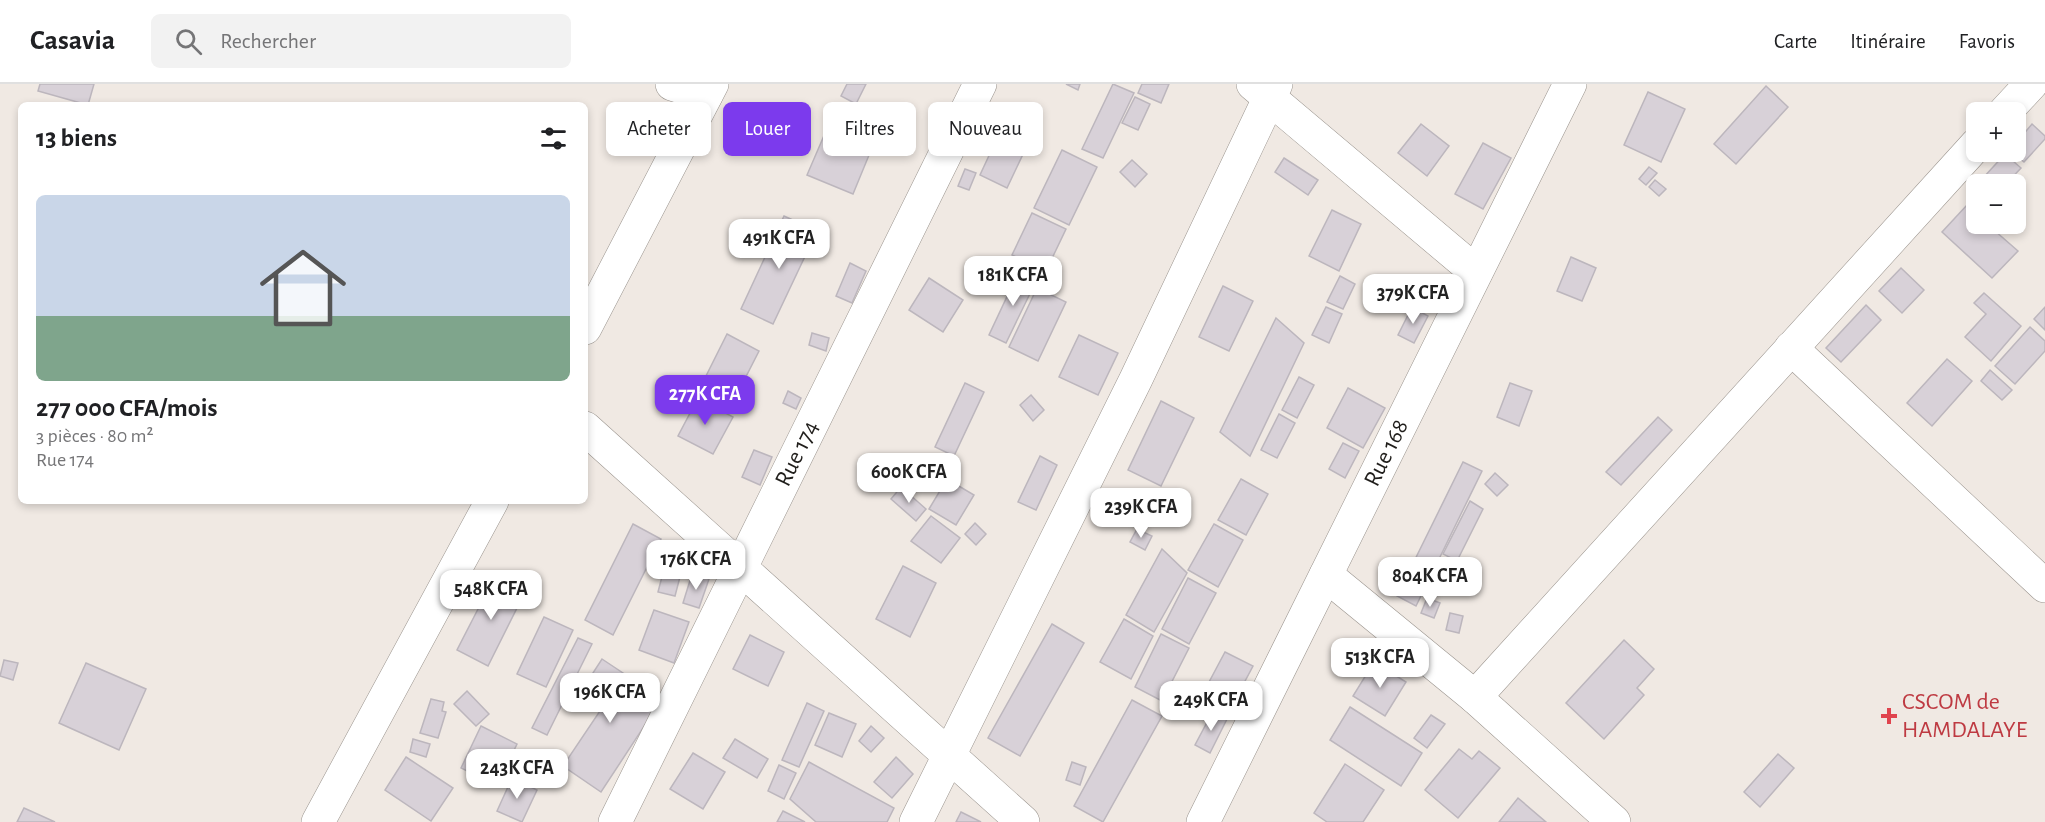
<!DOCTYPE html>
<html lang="fr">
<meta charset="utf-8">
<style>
:root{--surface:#fff;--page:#f2f2f2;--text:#202124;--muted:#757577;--line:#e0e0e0;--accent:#7c3aed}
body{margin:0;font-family:"Alegreya Sans",sans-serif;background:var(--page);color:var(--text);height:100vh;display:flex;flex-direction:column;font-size:22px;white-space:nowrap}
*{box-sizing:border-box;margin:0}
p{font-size:20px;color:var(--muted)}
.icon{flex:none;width:33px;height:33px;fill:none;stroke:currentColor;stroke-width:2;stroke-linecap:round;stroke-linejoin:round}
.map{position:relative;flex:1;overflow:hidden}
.panel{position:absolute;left:18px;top:18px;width:570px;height:402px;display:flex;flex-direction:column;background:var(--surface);border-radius:9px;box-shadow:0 3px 9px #0003}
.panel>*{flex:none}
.guide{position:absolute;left:606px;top:18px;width:570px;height:54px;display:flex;gap:12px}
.controls{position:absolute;left:1966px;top:18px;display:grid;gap:12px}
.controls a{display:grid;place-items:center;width:60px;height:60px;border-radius:9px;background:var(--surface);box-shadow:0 3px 9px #0003;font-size:30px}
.price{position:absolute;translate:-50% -51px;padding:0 14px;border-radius:12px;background:#fff;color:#222;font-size:20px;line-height:39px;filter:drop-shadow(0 2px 3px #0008)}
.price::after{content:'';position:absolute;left:50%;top:36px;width:18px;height:14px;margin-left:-9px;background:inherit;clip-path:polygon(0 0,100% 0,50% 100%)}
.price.selected{background:var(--accent);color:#fff}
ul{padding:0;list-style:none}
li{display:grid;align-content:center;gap:12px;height:318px;padding:0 18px}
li+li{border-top:2px solid var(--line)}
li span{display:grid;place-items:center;height:186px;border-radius:9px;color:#555}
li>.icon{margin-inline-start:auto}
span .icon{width:108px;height:108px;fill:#fffc;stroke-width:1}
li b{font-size:26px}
h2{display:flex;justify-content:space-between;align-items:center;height:72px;padding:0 18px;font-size:26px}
.tag{padding:0 21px;border-radius:9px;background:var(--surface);box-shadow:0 3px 9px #0003;font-size:21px;line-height:54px}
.tag.selected{background:var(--accent);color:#fff}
header{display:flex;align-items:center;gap:36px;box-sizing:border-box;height:84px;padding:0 30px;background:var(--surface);border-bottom:2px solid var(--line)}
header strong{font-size:28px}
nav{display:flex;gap:33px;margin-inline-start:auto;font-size:21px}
.search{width:420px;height:54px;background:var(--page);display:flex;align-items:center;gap:15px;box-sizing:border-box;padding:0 21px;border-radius:9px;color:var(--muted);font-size:22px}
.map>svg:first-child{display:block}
.building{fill:#d8d1d8;stroke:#bcb6bd;stroke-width:1.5}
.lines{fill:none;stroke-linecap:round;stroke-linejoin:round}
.minor-casing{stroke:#9a948e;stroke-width:34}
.minor{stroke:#fff;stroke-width:33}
.health-dot{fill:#e0444e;stroke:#f0e9e3;stroke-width:2}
.labels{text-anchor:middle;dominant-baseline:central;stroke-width:4.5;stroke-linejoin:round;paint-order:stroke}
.street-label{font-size:24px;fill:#201e1b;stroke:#f0e9e3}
.health-label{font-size:24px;fill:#be3a42;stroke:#f0e9e3;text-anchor:start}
</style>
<header>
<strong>Casavia</strong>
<div class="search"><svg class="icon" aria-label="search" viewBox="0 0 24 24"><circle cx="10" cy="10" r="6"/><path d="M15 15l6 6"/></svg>Rechercher</div>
<nav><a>Carte</a><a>Itinéraire</a><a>Favoris</a></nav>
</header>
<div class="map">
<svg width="2045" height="738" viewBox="0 0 2045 738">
<rect width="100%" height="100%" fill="#f0e9e3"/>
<g class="building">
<polygon points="40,0 94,0 88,21 38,7"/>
<polygon points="847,0 866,0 856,20 841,12"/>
<polygon points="1066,0 1080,0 1078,6"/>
<polygon points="1113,0 1134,9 1103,74 1082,65"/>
<polygon points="1142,0 1169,0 1161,19 1138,9"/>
<polygon points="1766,2 1788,23 1736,80 1714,60"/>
<polygon points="1648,8 1685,25 1661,78 1624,61"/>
<polygon points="1135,13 1150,20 1138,46 1122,39"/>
<polygon points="1006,35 1033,49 1007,104 980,91"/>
<polygon points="829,40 874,59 853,110 807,91"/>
<polygon points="1421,40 1449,62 1427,92 1398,69"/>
<polygon points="2032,40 2045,52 2045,55 2024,78 2012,68 2016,68 2016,59"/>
<polygon points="1483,59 1511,74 1483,125 1455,110"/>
<polygon points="1062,66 1097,83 1069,141 1034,124"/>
<polygon points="2005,70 2021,84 2006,100 1990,100 1983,94"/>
<polygon points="1284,74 1318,96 1308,111 1275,88"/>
<polygon points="1132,76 1147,90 1135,103 1120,88"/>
<polygon points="1649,83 1657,89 1646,101 1639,95"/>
<polygon points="965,85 976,89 969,106 958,102"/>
<polygon points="1655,96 1666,105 1659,112 1649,103"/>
<polygon points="1967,121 1977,130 1977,140 1987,140 2018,167 1992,194 1942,148"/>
<polygon points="1332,126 1361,140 1339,187 1309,172"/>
<polygon points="1032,129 1066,145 1046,187 1012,171"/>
<polygon points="784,132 817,147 773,240 741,225"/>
<polygon points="1571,173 1596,184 1582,217 1557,207"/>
<polygon points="850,179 866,187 852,219 836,212"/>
<polygon points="1901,184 1924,206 1902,229 1879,207"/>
<polygon points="1019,187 1037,195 1006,259 989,251"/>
<polygon points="1340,192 1355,200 1343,225 1327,218"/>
<polygon points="929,194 963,216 943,248 909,226"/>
<polygon points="1223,202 1253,217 1229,267 1199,253"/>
<polygon points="1037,204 1066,218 1038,277 1009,263"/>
<polygon points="1984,209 2021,242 1991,277 1965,253 1986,230 1974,219"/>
<polygon points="1866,221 1881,236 1841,278 1826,264"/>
<polygon points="1326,223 1342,230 1329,259 1312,251"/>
<polygon points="1412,223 1428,232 1414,259 1398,251"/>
<polygon points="2045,223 2045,246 2034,235"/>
<polygon points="1276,234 1304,259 1250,372 1220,348"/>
<polygon points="2030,243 2045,257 2045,267 2015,300 1995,282"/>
<polygon points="812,249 829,254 826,267 809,261"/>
<polygon points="727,250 759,267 733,318 701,302"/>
<polygon points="1079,251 1118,269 1098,311 1059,293"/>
<polygon points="1947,275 1972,297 1932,342 1907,319"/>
<polygon points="1990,286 2012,306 2002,316 1981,297"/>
<polygon points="1299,293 1314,301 1297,334 1282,326"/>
<polygon points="965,299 984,308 954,372 935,363"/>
<polygon points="1510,299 1532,307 1519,342 1497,333"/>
<polygon points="1348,304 1385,324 1363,364 1327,344"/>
<polygon points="788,307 801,314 796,325 783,319"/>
<polygon points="1031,311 1044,326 1033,337 1020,321"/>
<polygon points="698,314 733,333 713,370 678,352"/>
<polygon points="1161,317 1194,334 1161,402 1128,386"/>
<polygon points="1279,330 1295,339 1277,374 1261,366"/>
<polygon points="1658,333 1672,346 1621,401 1606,388"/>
<polygon points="1343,359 1359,367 1345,394 1329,385"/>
<polygon points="754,366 772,373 760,401 742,393"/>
<polygon points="1040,372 1057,381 1036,426 1018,418"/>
<polygon points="1463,378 1482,387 1416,522 1397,512"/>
<polygon points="1495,389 1508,401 1497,412 1485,400"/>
<polygon points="947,395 974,411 956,441 929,425"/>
<polygon points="1241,395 1268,410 1246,451 1218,436"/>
<polygon points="901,403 926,425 916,437 891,415"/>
<polygon points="1110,416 1124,423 1115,439 1101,432"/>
<polygon points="1470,417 1483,425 1457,477 1443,470"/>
<polygon points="931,432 960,454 941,479 911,457"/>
<polygon points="975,439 986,450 976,461 965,450"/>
<polygon points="633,440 661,455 613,551 585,536"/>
<polygon points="1214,440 1243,456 1218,503 1188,486"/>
<polygon points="1137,445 1152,452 1145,466 1130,458"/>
<polygon points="1162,465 1187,489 1154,548 1126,531"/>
<polygon points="903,482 936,499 910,553 876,535"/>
<polygon points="664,485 681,489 675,512 658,508"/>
<polygon points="692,490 709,495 699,524 683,519"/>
<polygon points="495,492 525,508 488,582 457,566"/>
<polygon points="1188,494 1216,509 1189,560 1162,545"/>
<polygon points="1427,514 1440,519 1434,534 1421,529"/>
<polygon points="654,526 689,538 674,579 639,566"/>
<polygon points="1450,529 1463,532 1459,549 1446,546"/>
<polygon points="544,533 573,546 546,603 517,590"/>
<polygon points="1124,535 1153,552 1131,595 1100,578"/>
<polygon points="1052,540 1084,559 1020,672 988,654"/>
<polygon points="1161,550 1189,564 1162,617 1135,603"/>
<polygon points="750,551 784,568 768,602 733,585"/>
<polygon points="578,554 592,560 547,651 532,644"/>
<polygon points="1624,556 1654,585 1637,604 1644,611 1604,655 1566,619"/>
<polygon points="1225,568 1253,582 1227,631 1214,623 1222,608 1208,600"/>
<polygon points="602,575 662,615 601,708 563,682 600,627 578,612"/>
<polygon points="4,576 18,579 13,596 0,592"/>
<polygon points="1374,578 1406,598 1385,632 1353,612"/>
<polygon points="86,579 146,605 119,666 59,639"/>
<polygon points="467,607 489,630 476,642 454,620"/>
<polygon points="431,615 444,618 442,627 446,628 438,654 420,649"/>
<polygon points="1132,616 1162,632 1103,738 1074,722"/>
<polygon points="807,619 824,627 799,683 782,676"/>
<polygon points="1350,623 1422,669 1401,702 1330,656"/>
<polygon points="1213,627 1227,635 1210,669 1195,661"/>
<polygon points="829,629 856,640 842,673 815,661"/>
<polygon points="1431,631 1445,640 1427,664 1414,654"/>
<polygon points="481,642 517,660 497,702 461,684"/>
<polygon points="871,642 884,654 871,668 859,657"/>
<polygon points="413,655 430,660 426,673 410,668"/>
<polygon points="735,655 768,675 757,694 723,674"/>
<polygon points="1459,665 1472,675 1479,667 1500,684 1458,734 1425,706"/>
<polygon points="693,669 725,688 703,725 670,705"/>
<polygon points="1778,670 1794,684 1760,723 1744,708"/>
<polygon points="406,673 453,704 431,737 385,706"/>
<polygon points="896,673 913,690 892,714 874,698"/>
<polygon points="809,678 894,724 887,738 816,738 790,715"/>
<polygon points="1072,678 1086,683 1080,701 1066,696"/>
<polygon points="1345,680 1384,706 1363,738 1327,738 1314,729"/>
<polygon points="779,681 796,689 784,715 768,707"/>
<polygon points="512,694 537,706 522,738 497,727"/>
<polygon points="1518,714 1546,738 1499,738"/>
<polygon points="24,724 55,738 17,738"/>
<polygon points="783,727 805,738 777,738"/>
<polygon points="961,728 981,738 956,738"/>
</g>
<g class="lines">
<defs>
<g id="minor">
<polyline points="672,0 706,11"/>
<polyline points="1253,0 1476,188"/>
<polyline points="2005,28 2031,0"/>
<polyline points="585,244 712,0"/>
<polyline points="1791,264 2045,502"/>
<polyline points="585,344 1023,738"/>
<polyline points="1326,491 1475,613 1614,738"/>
<polyline points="1475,613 1977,60"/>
<polyline points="318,738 492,417"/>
<path id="s1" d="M615,738L980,0"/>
<polyline points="916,738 1136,295 1276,0"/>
<path id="s2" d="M1203,738L1570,0"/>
</g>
</defs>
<use href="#minor" class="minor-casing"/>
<use href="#minor" class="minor"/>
</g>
<path class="health-dot" d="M1886 623h6v6h6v6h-6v6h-6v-6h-6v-6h6z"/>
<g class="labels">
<g class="street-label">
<text stroke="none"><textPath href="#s1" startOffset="411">Rue 174</textPath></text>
<text stroke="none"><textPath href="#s2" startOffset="412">Rue 168</textPath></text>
</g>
<g class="health-label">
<text x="1902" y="618">CSCOM de<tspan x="1902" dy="28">HAMDALAYE</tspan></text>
</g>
</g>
</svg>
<div class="controls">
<a>+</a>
<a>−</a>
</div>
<b class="price" style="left:779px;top:186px">491K CFA</b>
<b class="price" style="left:1013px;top:223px">181K CFA</b>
<b class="price" style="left:1413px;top:241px">379K CFA</b>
<b class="price selected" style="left:705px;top:342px">277K CFA</b>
<b class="price" style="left:909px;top:420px">600K CFA</b>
<b class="price" style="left:1141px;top:455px">239K CFA</b>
<b class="price" style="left:696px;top:507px">176K CFA</b>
<b class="price" style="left:1430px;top:524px">804K CFA</b>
<b class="price" style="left:491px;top:537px">548K CFA</b>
<b class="price" style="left:1380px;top:605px">513K CFA</b>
<b class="price" style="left:610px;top:640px">196K CFA</b>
<b class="price" style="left:1211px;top:648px">249K CFA</b>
<b class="price" style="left:517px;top:716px">243K CFA</b>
<div class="guide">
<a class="tag">Acheter</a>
<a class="tag selected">Louer</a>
<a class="tag">Filtres</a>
<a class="tag">Nouveau</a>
</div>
<section class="panel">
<h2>13 biens<svg class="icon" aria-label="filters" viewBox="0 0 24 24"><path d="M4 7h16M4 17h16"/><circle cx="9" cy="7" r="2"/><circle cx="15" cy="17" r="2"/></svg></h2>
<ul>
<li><span style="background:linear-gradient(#c9d6e8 65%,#7fa58c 0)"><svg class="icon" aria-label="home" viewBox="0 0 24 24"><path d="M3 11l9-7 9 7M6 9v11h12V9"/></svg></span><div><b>277 000 CFA/mois</b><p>3 pièces · 80 m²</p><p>Rue 174</p></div></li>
</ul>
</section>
</div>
